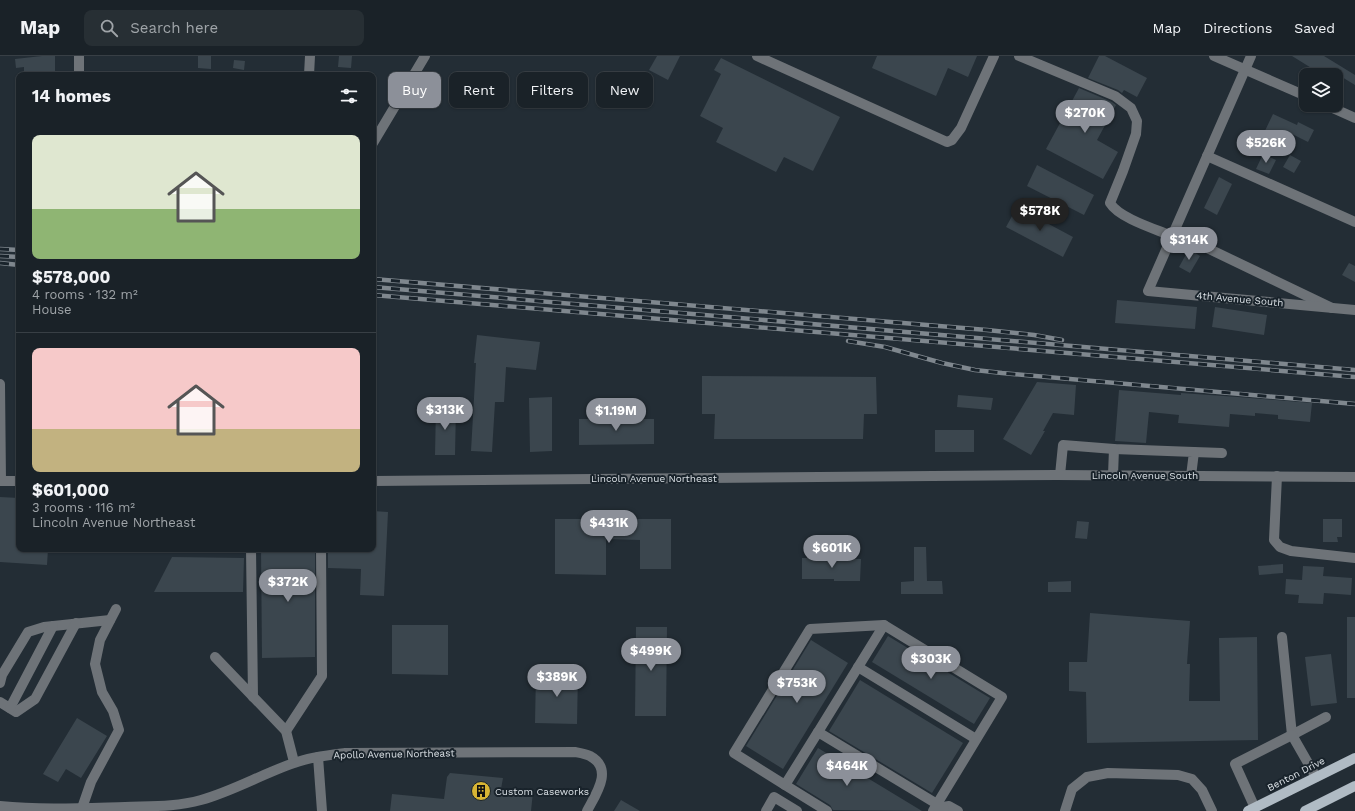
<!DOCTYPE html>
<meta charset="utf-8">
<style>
:root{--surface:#1a2228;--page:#272f34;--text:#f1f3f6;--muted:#9fa4a8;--line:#383f45;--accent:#8c9099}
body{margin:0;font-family:"Work Sans",sans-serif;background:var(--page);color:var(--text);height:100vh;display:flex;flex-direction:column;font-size:15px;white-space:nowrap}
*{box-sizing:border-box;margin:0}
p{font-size:13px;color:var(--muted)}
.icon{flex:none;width:22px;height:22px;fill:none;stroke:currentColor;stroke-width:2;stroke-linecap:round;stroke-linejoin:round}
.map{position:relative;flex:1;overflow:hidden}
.details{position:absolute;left:16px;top:16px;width:360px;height:480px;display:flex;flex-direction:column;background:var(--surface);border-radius:8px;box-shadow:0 1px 3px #0004,0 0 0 1px var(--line)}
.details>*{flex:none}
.hud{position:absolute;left:388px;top:16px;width:380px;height:36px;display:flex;gap:8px}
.tools{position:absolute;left:1299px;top:12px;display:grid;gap:8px}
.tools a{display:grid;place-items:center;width:44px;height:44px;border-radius:8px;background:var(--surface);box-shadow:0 1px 3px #0004,0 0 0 1px var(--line);font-size:20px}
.price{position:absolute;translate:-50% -34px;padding:0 9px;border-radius:14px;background:var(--accent);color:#fff;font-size:13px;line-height:26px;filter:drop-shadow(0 1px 2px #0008)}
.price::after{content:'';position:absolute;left:50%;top:24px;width:12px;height:9px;margin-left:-6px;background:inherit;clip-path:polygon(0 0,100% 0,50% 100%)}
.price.active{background:#222;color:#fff}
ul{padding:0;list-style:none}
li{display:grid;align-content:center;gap:8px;height:212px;padding:0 16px}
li+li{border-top:1px solid var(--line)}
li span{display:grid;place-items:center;height:124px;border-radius:8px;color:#555}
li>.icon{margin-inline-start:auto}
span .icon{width:72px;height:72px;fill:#fffc;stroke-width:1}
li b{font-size:17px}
h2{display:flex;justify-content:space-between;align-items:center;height:48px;padding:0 16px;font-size:17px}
.chip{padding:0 14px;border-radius:8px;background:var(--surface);box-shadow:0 1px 3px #0004,0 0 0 1px var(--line);font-size:14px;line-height:36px}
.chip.active{background:var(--accent);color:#fff}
header{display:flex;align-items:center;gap:24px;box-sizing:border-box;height:56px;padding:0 20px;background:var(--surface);border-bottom:1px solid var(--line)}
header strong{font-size:19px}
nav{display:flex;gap:22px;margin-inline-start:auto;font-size:14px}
.search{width:280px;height:36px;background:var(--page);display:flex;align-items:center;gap:10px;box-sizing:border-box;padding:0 14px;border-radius:8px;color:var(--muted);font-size:15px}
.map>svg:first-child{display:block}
.building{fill:#3b464e}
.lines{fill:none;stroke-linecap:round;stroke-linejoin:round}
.minor{stroke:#6e7378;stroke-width:10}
.major{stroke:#b0bbc4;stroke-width:10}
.rail-casing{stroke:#7f878e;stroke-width:4.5}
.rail{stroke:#19232b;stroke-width:3;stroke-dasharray:9;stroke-linecap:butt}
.labels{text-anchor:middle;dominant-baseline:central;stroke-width:4;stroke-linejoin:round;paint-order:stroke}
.street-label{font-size:10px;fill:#dae0e5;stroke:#19232b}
.poi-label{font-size:10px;fill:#dae0e5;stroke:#19232b;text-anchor:start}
</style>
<header>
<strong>Map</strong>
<div class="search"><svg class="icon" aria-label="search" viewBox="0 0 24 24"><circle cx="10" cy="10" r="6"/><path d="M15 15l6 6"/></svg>Search here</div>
<nav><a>Map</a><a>Directions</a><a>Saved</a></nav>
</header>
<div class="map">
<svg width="1355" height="755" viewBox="0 0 1355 755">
<rect width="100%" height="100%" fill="#232d35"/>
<g class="building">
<polygon points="42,0 55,0 55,19 24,19 24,11 16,12 15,3"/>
<polygon points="198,0 211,0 211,13 198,12"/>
<polygon points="339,0 352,0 351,12 338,11"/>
<polygon points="657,0 680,0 668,24 649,14"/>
<polygon points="877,0 977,0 968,21 948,12 936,40 872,12"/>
<polygon points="1099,0 1105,0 1147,22 1137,41 1124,34 1122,37 1118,34 1088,22"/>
<polygon points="1292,0 1324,0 1355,19 1355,29 1337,18 1329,19 1315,11 1313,13"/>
<polygon points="721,2 840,61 813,115 784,101 776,116 716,86 723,72 700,60 721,18 714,14"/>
<polygon points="234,4 245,5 244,14 233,12"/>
<polygon points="1079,32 1112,46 1116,49 1097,84 1118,96 1103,123 1046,93"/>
<polygon points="1273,58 1297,69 1298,66 1314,74 1308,86 1286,75 1280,87 1263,79"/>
<polygon points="1263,98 1276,104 1269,118 1256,113"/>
<polygon points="1290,99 1301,105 1294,117 1283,111"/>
<polygon points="1037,109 1094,139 1084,159 1027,130"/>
<polygon points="1219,121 1232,128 1217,159 1204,152"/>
<polygon points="1017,151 1073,181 1063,201 1006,171"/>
<polygon points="1189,193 1200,200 1190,217 1179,211"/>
<polygon points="1349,207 1355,210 1355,226 1342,219"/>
<polygon points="1117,244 1197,251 1195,273 1115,267"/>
<polygon points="1215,251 1267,259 1264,279 1212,271"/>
<polygon points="477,279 540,286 536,314 506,311 504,346 495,346 492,396 471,395 476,307 474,307"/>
<polygon points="702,320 876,321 877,358 864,358 863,383 714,383 715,358 702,358"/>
<polygon points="1037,326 1076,329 1074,359 1053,357 1043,375 1045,375 1031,399 1003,383"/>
<polygon points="1119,334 1181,339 1181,337 1238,341 1312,347 1310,366 1278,363 1278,359 1255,357 1255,360 1230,358 1229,371 1178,367 1179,359 1149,356 1146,387 1115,385"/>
<polygon points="958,339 993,342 991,354 957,351"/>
<polygon points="552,341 552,395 530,396 529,342"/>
<polygon points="436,350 456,351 455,399 435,399"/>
<polygon points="579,363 654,363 654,388 579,389"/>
<rect x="935" y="374" width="39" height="22"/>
<polygon points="0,441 19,442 19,493 48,493 47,509 0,506"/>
<polygon points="373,455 388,456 384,540 360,539 361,513 328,512 328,493 373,493"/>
<polygon points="555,463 671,463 671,513 640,513 640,484 606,483 606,519 555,518"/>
<polygon points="1323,463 1342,463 1342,481 1337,481 1338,486 1323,486"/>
<polygon points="1077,465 1089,466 1087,483 1075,482"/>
<polygon points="914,491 926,491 927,525 942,525 943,538 901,538 901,526 914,525"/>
<polygon points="261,493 315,493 315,601 262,602"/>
<polygon points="818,499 832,499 832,502 861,503 860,525 834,525 834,523 802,523 802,502 819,502"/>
<polygon points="172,501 244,502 243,536 154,536"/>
<polygon points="1283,508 1283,517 1259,519 1258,510"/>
<polygon points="1303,510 1324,511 1323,520 1352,522 1351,539 1324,537 1323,548 1298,547 1299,539 1285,538 1286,523 1302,524"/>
<polygon points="1071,525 1071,536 1048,536 1048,526"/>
<polygon points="1090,557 1190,565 1187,608 1190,608 1189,645 1220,645 1219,582 1257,581 1258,684 1087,687 1086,636 1069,635 1069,606 1087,606"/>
<rect x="1347" y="561" width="8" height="81"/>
<polygon points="392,569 448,569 448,619 392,618"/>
<polygon points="636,571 667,571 666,660 635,660"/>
<polygon points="888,580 990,642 974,668 872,606"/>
<polygon points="811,584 848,607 783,713 746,690"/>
<polygon points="1331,598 1337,647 1311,650 1305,601"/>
<polygon points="536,616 578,616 577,668 535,667"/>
<polygon points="860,624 963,687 932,737 829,675"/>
<polygon points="77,662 107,680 81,722 66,713 58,726 43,718"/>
<polygon points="818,692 922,755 833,754 830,749 796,728"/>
<polygon points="450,717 503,722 501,733 533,736 531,755 390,755 392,738 444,743 447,721"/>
<polygon points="621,744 640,755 614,755"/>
</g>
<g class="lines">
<g class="minor">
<polyline points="757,0 947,86 952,84 961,72 994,0"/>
<path d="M1019,0L1115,40L1131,52L1137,65L1136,78L1123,115L1110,147C1119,162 1155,173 1172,180L1178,181L1203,190L1332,252"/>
<polyline points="1214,0 1306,40"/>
<polyline points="1251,0 1148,235 1355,254"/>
<polyline points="79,19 79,0"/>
<polyline points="309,19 310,0"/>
<polyline points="1326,49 1355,62"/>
<polyline points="373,87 425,0"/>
<polyline points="1207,100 1355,166"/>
<polyline points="0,328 1,425"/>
<polyline points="1194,396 1222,397"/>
<polyline points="1060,419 1063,389 1114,393 1194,396 1191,420"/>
<polyline points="1113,419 1114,393"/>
<polyline points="1277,420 1274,484 1280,491 1291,495 1355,502"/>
<polyline points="0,425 19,425"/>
<polyline points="373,425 1056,419 1355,421"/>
<polyline points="251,493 253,641"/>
<polyline points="1282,581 1292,679 1326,661"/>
<polyline points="215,601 286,675 294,706"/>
<polyline points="858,611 976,683"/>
<polyline points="0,627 2,619 28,576 44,571 110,564"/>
<polyline points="0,646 16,656 35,643 76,567"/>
<polyline points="10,652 53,570"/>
<polyline points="286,675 322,620 321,493"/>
<polyline points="818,676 884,569"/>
<polyline points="318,701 322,755"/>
<polyline points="785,729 827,755"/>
<path d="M0,750C41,754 84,752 125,751C150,750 176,751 201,744C233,735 262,718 294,707C310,701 328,699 345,697L575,696C580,697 586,698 590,700C614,713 596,738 587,755"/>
<polyline points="943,751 949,750 958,755"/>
<polyline points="1255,752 1235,708 1292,679 1316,721"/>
<polyline points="81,755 91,726 119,674 113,655 102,636 95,608 100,584 116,553"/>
<polyline points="766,755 774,741 797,755"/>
<polyline points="933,755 937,748 1002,641 884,569 810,573 734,697 785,729 818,676 937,748 943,751 944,755"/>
<polyline points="1065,755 1072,733 1087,721 1108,717 1178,719 1192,723 1202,734 1212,755"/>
</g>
<g class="major">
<polyline points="1248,755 1355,702"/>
<polyline points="1305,755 1355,730"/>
</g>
<defs>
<g id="rail">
<polyline points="0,193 19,194"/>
<polyline points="0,200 19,201"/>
<polyline points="0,207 19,209"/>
<polyline points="373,223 987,274 1034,279 1062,284"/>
<polyline points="373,231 1355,314"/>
<polyline points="373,239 1355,321"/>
<polyline points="848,285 885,291 942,307 975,314 1002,317 1355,348"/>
</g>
</defs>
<use href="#rail" class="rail-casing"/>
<use href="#rail" class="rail"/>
</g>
<defs>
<symbol id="building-disc" viewBox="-11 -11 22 22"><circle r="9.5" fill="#d7b434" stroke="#19232b"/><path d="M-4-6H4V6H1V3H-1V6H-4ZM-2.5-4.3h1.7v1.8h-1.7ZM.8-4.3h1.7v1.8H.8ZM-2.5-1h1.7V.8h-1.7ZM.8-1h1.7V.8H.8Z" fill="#111"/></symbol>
</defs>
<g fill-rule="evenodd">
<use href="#building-disc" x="470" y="724" width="22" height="22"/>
</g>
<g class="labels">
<g class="street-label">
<text transform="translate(1240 243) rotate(5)">4th Avenue South</text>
<text x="1145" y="419">Lincoln Avenue South</text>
<text x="654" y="422">Lincoln Avenue Northeast</text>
<text transform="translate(394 698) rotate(-1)">Apollo Avenue Northeast</text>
<text transform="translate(1296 718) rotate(-27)">Benton Drive</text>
</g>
<g class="poi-label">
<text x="495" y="735">Custom Caseworks</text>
</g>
</g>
</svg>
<div class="tools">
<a><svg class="icon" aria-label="layers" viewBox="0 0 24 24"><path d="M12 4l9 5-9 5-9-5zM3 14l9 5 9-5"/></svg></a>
</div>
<b class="price" style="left:1085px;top:78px">$270K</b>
<b class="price" style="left:1266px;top:108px">$526K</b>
<b class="price active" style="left:1040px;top:176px">$578K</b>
<b class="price" style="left:1189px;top:205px">$314K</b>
<b class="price" style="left:445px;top:375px">$313K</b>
<b class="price" style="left:616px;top:376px">$1.19M</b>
<b class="price" style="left:609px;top:488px">$431K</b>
<b class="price" style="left:832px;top:513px">$601K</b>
<b class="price" style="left:288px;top:547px">$372K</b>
<b class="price" style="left:651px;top:616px">$499K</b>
<b class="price" style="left:931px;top:624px">$303K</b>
<b class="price" style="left:557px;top:642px">$389K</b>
<b class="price" style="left:797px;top:648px">$753K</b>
<b class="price" style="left:847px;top:731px">$464K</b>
<div class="hud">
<a class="chip active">Buy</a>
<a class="chip">Rent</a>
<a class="chip">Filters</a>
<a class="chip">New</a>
</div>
<section class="details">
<h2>14 homes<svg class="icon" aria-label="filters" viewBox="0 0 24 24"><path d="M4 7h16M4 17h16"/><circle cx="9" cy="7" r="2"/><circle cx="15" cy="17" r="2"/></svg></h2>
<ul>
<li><span style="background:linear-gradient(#dfe7d0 60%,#8fb573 0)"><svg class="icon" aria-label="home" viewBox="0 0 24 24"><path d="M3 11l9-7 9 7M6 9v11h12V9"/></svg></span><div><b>$578,000</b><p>4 rooms · 132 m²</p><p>House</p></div></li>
<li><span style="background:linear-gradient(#f6c9c9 65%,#c2b280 0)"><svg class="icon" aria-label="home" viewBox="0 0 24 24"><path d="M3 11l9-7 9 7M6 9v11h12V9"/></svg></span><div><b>$601,000</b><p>3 rooms · 116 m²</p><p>Lincoln Avenue Northeast</p></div></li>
</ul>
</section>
</div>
